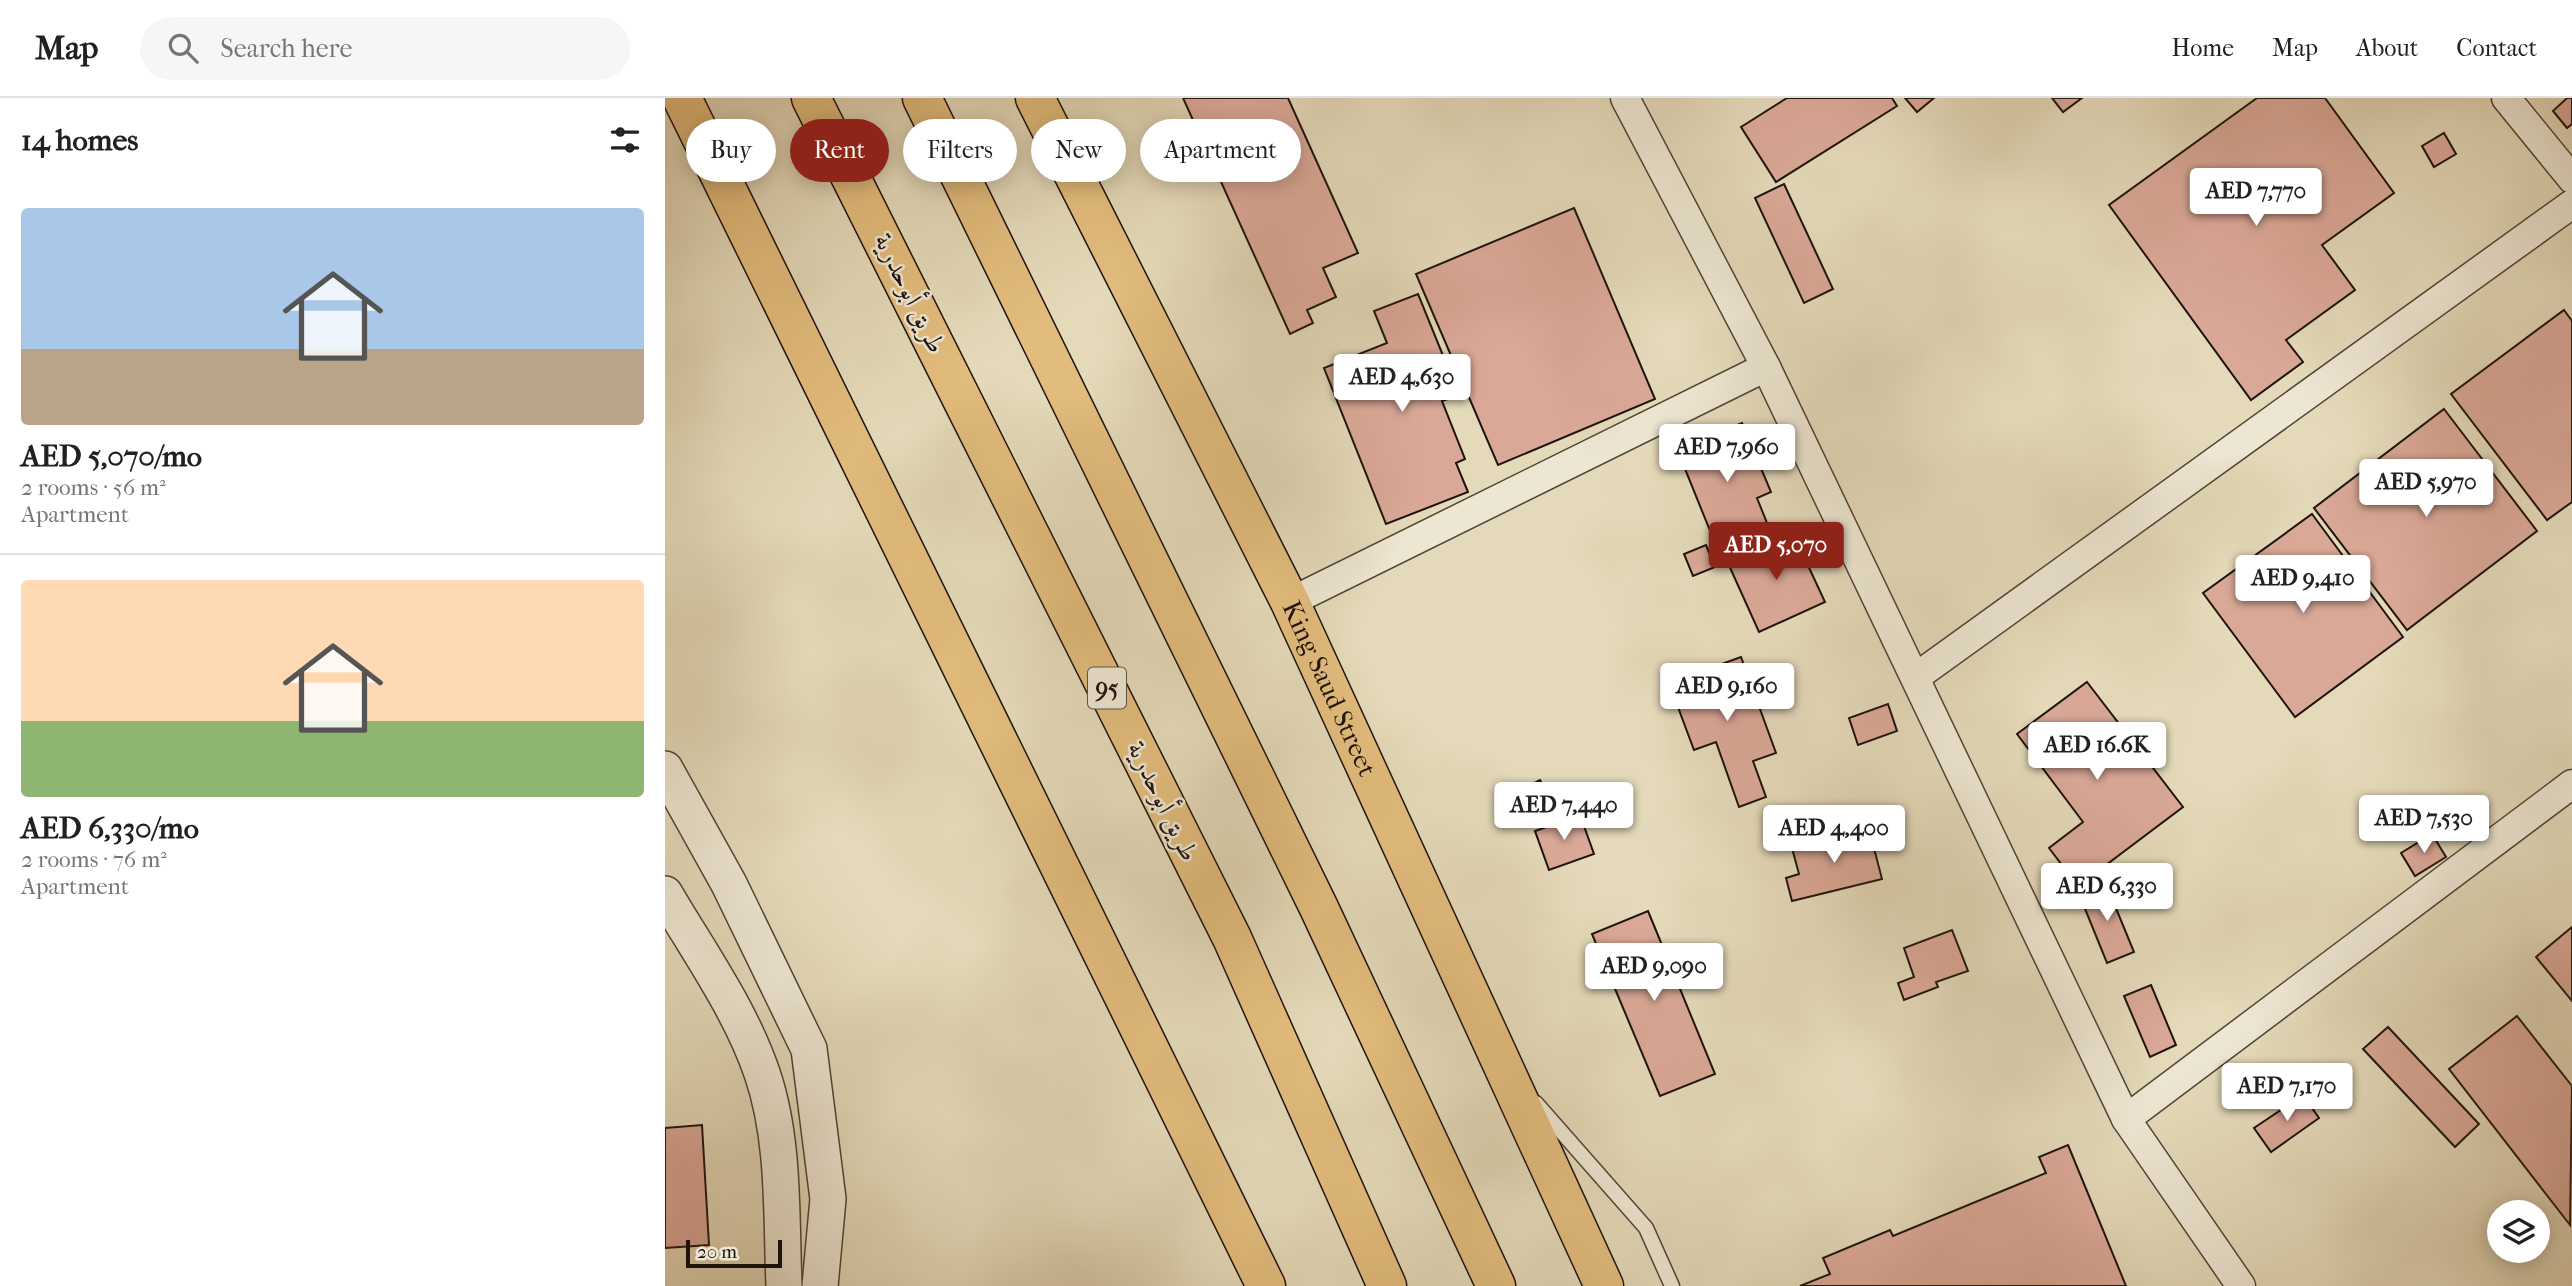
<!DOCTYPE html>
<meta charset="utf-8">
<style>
:root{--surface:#fff;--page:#f6f6f6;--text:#202124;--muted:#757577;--line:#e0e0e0;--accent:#8f2418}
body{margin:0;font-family:"IM FELL French Canon",Amiri,serif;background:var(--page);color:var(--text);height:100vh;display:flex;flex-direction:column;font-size:26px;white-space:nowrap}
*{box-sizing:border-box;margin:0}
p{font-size:23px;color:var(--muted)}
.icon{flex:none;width:38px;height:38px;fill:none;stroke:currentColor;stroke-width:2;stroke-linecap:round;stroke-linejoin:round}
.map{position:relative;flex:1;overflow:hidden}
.sheet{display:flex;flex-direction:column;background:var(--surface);width:665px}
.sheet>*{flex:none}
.top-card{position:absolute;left:21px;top:21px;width:665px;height:63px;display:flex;gap:14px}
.controls{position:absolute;left:1822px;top:1102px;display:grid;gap:14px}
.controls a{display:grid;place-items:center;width:63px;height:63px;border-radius:50%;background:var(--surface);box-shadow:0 4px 18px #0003;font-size:35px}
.scale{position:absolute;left:21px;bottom:18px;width:96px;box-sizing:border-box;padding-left:7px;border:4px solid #1f130e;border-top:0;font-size:19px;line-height:24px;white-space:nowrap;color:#1f130e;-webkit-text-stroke:5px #ede6d2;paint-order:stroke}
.price{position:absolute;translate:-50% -60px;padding:0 16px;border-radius:7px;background:#fff;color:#222;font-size:23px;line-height:46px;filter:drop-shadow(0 2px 4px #0008)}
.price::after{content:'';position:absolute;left:50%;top:42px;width:21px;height:16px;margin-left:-10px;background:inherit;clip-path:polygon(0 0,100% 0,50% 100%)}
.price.active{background:var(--accent);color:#fff}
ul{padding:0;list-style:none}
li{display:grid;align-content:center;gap:14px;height:371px;padding:0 21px}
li+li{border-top:2px solid var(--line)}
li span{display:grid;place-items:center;height:217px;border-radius:7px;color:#555}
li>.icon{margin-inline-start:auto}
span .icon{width:126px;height:126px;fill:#fffc;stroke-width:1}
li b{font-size:30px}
h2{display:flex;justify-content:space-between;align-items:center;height:84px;padding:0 21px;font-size:30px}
.pill{padding:0 24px;border-radius:32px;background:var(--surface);box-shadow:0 4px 18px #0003;font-size:24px;line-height:63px}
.pill.active{background:var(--accent);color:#fff}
header{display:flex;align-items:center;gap:42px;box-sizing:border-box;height:98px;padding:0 35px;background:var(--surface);border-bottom:2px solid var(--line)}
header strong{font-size:33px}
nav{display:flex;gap:38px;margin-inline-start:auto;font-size:24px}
.search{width:490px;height:63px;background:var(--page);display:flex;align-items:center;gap:18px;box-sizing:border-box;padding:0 24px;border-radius:38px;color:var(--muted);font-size:26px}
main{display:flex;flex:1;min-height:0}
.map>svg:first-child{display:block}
.building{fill:#daa897;stroke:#1f130e;stroke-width:2}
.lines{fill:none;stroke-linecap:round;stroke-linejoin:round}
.service-casing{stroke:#504439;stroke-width:17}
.minor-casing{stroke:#504439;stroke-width:31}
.tertiary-casing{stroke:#504439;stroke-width:38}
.primary-casing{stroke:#1f130e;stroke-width:41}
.motorway-casing{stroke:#1f130e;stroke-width:41}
.service{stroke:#ede6d2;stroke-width:14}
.minor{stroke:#ede6d2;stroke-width:28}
.tertiary{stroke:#ede6d2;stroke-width:35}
.primary{stroke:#e2bc7c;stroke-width:38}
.motorway{stroke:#e2bc7c;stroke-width:38}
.labels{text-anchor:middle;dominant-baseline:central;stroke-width:5;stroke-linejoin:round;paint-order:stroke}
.shield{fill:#ede6d2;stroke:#5d5249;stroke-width:2}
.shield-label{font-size:24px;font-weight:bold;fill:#1f130e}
.street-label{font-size:26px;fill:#1f130e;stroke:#ede6d2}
</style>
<header>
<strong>Map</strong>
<div class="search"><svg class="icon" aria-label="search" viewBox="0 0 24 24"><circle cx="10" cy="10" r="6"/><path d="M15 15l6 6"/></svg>Search here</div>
<nav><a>Home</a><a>Map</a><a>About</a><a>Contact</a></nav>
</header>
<main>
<section class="sheet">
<h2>14 homes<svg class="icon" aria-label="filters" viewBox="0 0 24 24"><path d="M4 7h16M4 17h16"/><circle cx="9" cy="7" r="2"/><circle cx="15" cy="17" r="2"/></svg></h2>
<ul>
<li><span style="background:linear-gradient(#a9c7e8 65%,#b9a48a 0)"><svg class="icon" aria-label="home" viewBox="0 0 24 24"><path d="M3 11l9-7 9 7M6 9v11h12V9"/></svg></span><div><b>AED 5,070/mo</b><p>2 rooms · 56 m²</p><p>Apartment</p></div></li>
<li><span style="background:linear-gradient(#ffd9b3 65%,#8fb573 0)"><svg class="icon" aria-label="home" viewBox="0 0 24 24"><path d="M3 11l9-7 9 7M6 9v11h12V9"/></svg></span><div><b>AED 6,330/mo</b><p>2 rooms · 76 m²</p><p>Apartment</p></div></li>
</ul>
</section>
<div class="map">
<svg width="1907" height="1188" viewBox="0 0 1907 1188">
<rect width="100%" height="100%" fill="#e4d9b9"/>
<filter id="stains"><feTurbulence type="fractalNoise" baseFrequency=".00286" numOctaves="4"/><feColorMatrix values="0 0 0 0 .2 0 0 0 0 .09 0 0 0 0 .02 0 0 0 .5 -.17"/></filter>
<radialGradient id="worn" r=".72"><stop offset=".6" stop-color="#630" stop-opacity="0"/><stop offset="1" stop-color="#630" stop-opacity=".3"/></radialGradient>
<g class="building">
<polygon points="518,0 623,0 693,155 658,170 671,199 642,212 648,225 625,236"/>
<polygon points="1122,0 1227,0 1232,8 1111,84 1076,29"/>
<polygon points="1240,0 1269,0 1252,14"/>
<polygon points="1387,0 1417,0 1398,14"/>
<polygon points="1592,0 1660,0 1729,95 1657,147 1690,192 1621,242 1638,264 1586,302 1444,107"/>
<polygon points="1902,0 1907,0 1907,26 1902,30 1888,13"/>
<polygon points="1779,35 1791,56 1769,69 1757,48"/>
<polygon points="1119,86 1168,191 1139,205 1090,100"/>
<polygon points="909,110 990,301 833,367 751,176"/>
<polygon points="753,196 794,297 777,303 800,361 791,365 803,394 721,426 659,270 722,245 709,213"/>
<polygon points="1899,212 1907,223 1907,404 1882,422 1786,296"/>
<polygon points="1779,311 1872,433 1742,532 1649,410"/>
<polygon points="1077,325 1106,394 1092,400 1104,430 1052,450 1012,351"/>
<polygon points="1647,416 1738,539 1630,619 1538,495"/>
<polygon points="1127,433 1160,504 1094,534 1062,463"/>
<polygon points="1041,447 1050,469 1028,478 1019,456"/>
<polygon points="1076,559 1111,655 1088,663 1101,699 1074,709 1051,644 1029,652 1004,585"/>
<polygon points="1422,584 1518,709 1413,788 1384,750 1418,724 1352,636"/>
<polygon points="1223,606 1232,633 1193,647 1184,620"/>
<polygon points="875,682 889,709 863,722 849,695"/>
<polygon points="915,717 929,756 884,772 870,733"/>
<polygon points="1204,731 1217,781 1127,803 1121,780 1134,776 1127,750"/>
<polygon points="1767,736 1781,759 1750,778 1736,755"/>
<polygon points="1441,786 1469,854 1442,865 1414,796"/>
<polygon points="983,813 1050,976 995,998 927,836"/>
<polygon points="1907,829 1907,903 1871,859"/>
<polygon points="1287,832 1303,873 1271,884 1273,889 1239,902 1233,885 1249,879 1239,850"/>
<polygon points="1486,887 1511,947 1485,959 1459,898"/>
<polygon points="1852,918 1907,988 1905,1127 1784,971"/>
<polygon points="1723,929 1814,1026 1790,1049 1698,951"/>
<polygon points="1638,997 1654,1020 1606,1054 1589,1030"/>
<polygon points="37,1027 44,1147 0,1150 0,1030"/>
<polygon points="1403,1047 1461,1188 1135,1188 1165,1176 1158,1160 1225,1132 1228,1138 1381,1075 1374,1059"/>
</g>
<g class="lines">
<defs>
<polyline id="service" points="871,1005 981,1130 1007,1188"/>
<g id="minor">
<polyline points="960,0 1101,269 1461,1021 1576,1188"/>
<polyline points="1841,0 1907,81"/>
<polyline points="625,504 1101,269"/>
<polyline points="1251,579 1907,106"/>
<polyline points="1461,1021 1907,686"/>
</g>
<g id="tertiary">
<polyline points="0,671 64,786 144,951 163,1101 155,1188"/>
<path d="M0,796C34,854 75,911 97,975C120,1042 116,1118 119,1188"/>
</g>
<g id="primary">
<polyline points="17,0 601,1188"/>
<path id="s1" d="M370,0L625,504L939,1188"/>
</g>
<g id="motorway">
<polyline points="146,0 567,840 722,1188"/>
<polyline points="257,0 654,810 831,1188"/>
</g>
</defs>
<use href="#service" class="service-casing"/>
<use href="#minor" class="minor-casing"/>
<use href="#tertiary" class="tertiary-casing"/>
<use href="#primary" class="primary-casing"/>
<use href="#motorway" class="motorway-casing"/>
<use href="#service" class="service"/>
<use href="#minor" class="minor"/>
<use href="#tertiary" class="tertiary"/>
<use href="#primary" class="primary"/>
<use href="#motorway" class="motorway"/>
</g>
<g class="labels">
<rect class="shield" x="423" y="569.5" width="38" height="41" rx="5"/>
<g class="shield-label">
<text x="442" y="590">95</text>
</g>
<g class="street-label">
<text transform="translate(245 195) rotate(64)">طريق أبوحدرية</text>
<text stroke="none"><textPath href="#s1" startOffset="660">King Saud Street</textPath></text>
<text transform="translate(498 703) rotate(64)">طريق أبوحدرية</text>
</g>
</g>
<rect width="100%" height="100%" filter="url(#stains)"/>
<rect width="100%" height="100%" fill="url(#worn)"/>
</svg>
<div class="controls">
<a><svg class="icon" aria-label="layers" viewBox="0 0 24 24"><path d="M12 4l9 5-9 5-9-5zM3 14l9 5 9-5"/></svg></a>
</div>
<div class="scale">20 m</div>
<b class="price" style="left:1591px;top:130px">AED 7,770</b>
<b class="price" style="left:737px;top:316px">AED 4,630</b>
<b class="price" style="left:1062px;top:386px">AED 7,960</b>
<b class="price" style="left:1761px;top:421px">AED 5,970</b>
<b class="price active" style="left:1111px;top:484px">AED 5,070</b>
<b class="price" style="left:1638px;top:517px">AED 9,410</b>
<b class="price" style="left:1062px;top:625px">AED 9,160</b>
<b class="price" style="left:1432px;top:684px">AED 16.6K</b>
<b class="price" style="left:899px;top:744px">AED 7,440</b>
<b class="price" style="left:1759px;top:757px">AED 7,530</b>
<b class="price" style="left:1169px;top:767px">AED 4,400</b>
<b class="price" style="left:1442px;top:825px">AED 6,330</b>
<b class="price" style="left:989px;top:905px">AED 9,090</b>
<b class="price" style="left:1622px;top:1025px">AED 7,170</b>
<div class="top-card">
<a class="pill">Buy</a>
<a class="pill active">Rent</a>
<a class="pill">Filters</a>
<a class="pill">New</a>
<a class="pill">Apartment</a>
</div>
</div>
</main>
